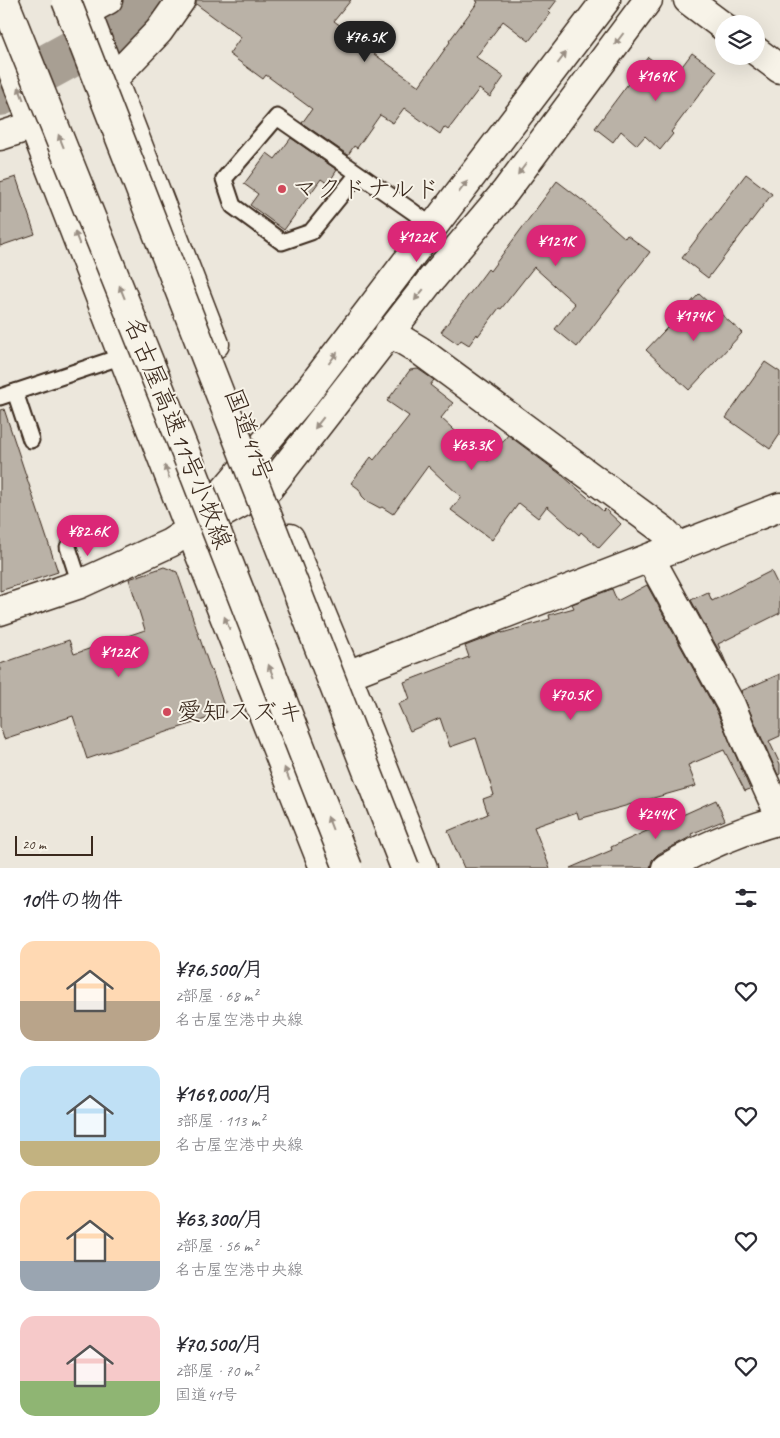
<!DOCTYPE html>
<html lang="ja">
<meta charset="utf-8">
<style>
:root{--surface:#fff;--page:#f7f7f7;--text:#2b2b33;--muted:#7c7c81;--accent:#db2777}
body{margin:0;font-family:Caveat,"Klee One",sans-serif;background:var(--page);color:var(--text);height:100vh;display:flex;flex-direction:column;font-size:19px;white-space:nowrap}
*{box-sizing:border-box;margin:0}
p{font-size:16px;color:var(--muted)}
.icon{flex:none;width:28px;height:28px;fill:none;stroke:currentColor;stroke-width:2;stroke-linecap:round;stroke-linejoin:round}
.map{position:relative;height:868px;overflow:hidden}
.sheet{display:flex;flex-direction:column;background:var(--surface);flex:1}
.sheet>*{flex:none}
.buttons{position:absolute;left:715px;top:15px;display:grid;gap:10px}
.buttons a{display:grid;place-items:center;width:50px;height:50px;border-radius:50%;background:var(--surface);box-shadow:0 5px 20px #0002;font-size:25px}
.scale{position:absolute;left:15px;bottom:12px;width:78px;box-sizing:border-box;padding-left:5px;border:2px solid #3b2a1e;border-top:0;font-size:14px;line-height:18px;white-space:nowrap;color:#3b2a1e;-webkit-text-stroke:4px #f7f3e8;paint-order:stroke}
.price{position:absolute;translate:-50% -42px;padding:0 11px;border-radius:18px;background:var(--accent);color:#fff;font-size:16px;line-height:32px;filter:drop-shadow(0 1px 2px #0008)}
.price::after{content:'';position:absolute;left:50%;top:30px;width:15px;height:11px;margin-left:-8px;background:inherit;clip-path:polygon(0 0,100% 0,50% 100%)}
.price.on{background:#222;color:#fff}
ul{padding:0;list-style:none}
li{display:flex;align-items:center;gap:15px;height:125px;padding:0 20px}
li span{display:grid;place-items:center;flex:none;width:140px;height:100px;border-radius:15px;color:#555}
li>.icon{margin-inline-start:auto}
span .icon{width:60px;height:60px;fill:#fffc;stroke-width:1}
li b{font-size:21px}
h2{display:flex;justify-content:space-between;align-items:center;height:60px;padding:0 20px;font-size:21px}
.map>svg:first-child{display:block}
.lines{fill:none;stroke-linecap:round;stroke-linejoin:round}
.river{stroke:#a89f93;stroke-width:46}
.building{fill:#bab2a7;stroke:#3b2a1e}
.service-casing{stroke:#3b2a1e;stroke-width:19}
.minor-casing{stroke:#3b2a1e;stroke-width:31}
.secondary-casing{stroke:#3b2a1e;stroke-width:31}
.trunk-casing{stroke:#3b2a1e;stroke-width:31}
.service{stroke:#f7f3e8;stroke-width:15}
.minor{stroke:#f7f3e8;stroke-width:28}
.secondary{stroke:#f7f3e8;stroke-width:28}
.trunk{stroke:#f7f3e8;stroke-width:28}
.motorway-bridge-casing{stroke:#3b2a1e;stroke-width:31;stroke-linecap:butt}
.motorway-bridge{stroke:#f7f3e8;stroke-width:28}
.oneway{fill:#998e83}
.poi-dot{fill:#d1495b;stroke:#f7f3e8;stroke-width:2}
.labels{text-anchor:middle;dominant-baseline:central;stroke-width:4;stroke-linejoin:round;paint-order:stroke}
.poi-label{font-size:25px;fill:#3b2a1e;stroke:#f7f3e8;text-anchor:start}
.street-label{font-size:25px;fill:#3b2a1e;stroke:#f7f3e8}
</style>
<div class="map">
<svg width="780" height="868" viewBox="0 0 780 868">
<rect width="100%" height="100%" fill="#ece7dc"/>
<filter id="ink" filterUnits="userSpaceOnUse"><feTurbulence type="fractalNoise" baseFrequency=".02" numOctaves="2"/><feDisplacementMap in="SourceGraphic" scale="10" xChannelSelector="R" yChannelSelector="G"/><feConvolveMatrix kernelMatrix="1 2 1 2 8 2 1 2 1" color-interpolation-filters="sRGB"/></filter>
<g filter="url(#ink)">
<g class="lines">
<polyline class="river" points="0,93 126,24 150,0"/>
</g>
<g class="building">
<polygon points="196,0 351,0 334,21 376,51 374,54 419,86 450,42 449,41 478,2 475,0 557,0 548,12 551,13 529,41 503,21 476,57 504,77 490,97 479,89 448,130 444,127 440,134 404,108 393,123 380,115 357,148 354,146 348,155 302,123 312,109 266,75 263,79 229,54 241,37 196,4"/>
<polygon points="692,53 717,71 671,132 673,134 660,150 645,136 637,145 621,131 613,142 595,128 648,57 674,77"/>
<polygon points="291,138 337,170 328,184 321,179 284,230 250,205 258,194 244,184 267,153 275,159"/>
<polygon points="746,174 772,194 708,278 682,258"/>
<polygon points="16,177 35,234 0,246 0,182"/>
<polygon points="557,181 587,204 625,238 627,235 650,252 577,347 555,329 575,304 534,267 501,309 499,308 478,336 477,334 469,345 461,340 458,344 441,332 488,269 490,271"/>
<polygon points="699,294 742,333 689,390 646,350"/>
<polygon points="765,362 780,372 780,434 770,449 726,418"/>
<polygon points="418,369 434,380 430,385 453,403 441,418 488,461 508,435 563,476 603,511 605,509 621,524 599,548 581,532 579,535 547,506 538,518 519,503 492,540 451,510 461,497 428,466 393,514 382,507 380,508 367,501 362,496 359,489 351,483 371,457 374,460 409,416 387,401 410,370"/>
<polygon points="4,409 58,572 0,591 0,410"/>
<polygon points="164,567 177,572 211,671 212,670 226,712 87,759 73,716 4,739 0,726 0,664 69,640 74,654 145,630 129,579"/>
<polygon points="771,571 780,589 780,613 718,644 728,667 691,600 708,592 712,601"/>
<polygon points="647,585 717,712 750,789 745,791 724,750 688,765 696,786 579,819 577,812 534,827 550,868 464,868 448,831 488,814 483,799 494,795 476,738 450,747 440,718 410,731 398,704 410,699 404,682 469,657 465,646 502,632 502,633 550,619 549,615 574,608 572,604 612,589 617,601"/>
<polygon points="780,674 780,736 769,741 780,764 780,774 778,775 741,691"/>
<polygon points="716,800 725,820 691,834 692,836 658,854 652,860 650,868 570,868 612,850 611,847"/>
</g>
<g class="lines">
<defs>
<g id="service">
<polyline points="358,174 311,232 282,242 233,206 224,179 277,117 412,211 433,227"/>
<polyline points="15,392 31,440"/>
<polyline points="0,397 123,356"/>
<polyline points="68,547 80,584"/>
</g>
<g id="minor">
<polyline points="688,0 724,27"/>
<polyline points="86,12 108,0"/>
<polyline points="756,51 780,69"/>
<polyline points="113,79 159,31 181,0"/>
<polyline points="0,136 34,125"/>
<polyline points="389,332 419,350 663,530 670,537 676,548"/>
<polyline points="650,558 731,705 744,737 780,816"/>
<polyline points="0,611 80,584 170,543 190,530"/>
<polyline points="347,675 780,507"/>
<path d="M666,868C702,847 740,831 780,820"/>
</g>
<g id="secondary">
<polyline points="201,518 301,400 606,0"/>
<polyline points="192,530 269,488 430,281 505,192 648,0"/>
</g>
<g id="trunk">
<polyline points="82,0 215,344"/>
<polyline points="0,39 190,530 324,868"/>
<polyline points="290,538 347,675 423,868"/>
</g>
</defs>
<use href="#service" class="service-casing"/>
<use href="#minor" class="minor-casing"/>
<use href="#secondary" class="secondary-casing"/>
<use href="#trunk" class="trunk-casing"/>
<use href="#service" class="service"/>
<use href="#minor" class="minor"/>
<use href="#secondary" class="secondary"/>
<use href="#trunk" class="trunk"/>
<defs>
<g id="motorway-bridge">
<polyline points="4,0 193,471 348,868"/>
<polyline points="66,0 405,868"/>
</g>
</defs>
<use href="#motorway-bridge" class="motorway-bridge-casing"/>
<use href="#motorway-bridge" class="motorway-bridge"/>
</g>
<defs><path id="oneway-solid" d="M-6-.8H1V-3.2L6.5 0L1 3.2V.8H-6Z" transform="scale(1.25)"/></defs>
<g class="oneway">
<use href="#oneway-solid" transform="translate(619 39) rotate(127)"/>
<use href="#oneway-solid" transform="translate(562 58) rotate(-53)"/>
<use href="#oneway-solid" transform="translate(21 93) rotate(-110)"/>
<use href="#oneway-solid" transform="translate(61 141) rotate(-112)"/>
<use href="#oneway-solid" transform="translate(522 169) rotate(127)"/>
<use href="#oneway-solid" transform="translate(463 187) rotate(-53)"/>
<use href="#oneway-solid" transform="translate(77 238) rotate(-111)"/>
<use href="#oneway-solid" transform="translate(122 292) rotate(-112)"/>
<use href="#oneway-solid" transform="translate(419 295) rotate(129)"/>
<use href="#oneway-solid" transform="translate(333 358) rotate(-53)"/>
<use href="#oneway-solid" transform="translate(319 423) rotate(128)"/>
<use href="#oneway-solid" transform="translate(167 472) rotate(-111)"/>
<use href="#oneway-solid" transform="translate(227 623) rotate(-112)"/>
<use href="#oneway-solid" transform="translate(271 671) rotate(-111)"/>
<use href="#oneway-solid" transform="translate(287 774) rotate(-112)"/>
<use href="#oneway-solid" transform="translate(330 823) rotate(-111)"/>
</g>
</g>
<g class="poi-dot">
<circle cx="282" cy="189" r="5"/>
<circle cx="167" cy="712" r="5"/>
</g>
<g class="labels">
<g class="poi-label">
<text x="292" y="189">マクドナルド</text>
<text x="177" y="712">愛知スズキ</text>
</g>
<g class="street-label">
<text transform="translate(178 433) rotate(68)">名古屋高速11号小牧線</text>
<text transform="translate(249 435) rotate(70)">国道41号</text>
</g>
</g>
</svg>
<div class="buttons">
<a><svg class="icon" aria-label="layers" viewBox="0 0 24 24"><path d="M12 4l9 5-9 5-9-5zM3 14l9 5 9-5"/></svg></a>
</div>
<div class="scale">20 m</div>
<b class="price on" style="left:365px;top:63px">¥76.5K</b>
<b class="price" style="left:656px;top:102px">¥169K</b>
<b class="price" style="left:417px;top:263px">¥122K</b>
<b class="price" style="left:556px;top:267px">¥121K</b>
<b class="price" style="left:694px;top:342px">¥174K</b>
<b class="price" style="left:472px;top:471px">¥63.3K</b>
<b class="price" style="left:88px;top:557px">¥82.6K</b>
<b class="price" style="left:119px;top:678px">¥122K</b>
<b class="price" style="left:571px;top:721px">¥70.5K</b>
<b class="price" style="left:656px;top:840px">¥244K</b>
</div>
<section class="sheet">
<h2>10件の物件<svg class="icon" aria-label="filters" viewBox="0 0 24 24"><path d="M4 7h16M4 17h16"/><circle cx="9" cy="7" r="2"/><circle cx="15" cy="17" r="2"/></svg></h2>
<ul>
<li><span style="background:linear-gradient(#ffd9b3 60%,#b9a48a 0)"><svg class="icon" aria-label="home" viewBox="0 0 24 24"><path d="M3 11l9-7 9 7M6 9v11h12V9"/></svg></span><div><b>¥76,500/月</b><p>2部屋 · 68 m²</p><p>名古屋空港中央線</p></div><svg class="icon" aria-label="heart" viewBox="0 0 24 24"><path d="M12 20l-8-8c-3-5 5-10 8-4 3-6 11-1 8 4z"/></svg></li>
<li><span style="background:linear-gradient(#bfe0f5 75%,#c2b280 0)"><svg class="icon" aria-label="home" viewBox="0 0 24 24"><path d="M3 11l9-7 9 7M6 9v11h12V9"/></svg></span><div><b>¥169,000/月</b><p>3部屋 · 113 m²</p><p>名古屋空港中央線</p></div><svg class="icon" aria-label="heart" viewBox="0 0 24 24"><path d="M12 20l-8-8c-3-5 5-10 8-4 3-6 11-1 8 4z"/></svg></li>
<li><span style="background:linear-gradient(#ffd9b3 70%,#9aa5b1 0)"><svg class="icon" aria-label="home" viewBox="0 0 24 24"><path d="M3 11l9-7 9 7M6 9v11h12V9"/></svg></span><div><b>¥63,300/月</b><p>2部屋 · 56 m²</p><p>名古屋空港中央線</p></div><svg class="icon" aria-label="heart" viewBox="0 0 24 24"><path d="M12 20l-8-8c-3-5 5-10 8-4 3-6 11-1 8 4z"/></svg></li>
<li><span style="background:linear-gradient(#f6c9c9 65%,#8fb573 0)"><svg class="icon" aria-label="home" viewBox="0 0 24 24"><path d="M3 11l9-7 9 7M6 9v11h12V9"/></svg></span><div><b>¥70,500/月</b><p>2部屋 · 70 m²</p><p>国道41号</p></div><svg class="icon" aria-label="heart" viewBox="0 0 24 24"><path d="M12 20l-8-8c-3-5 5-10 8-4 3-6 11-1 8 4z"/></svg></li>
</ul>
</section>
